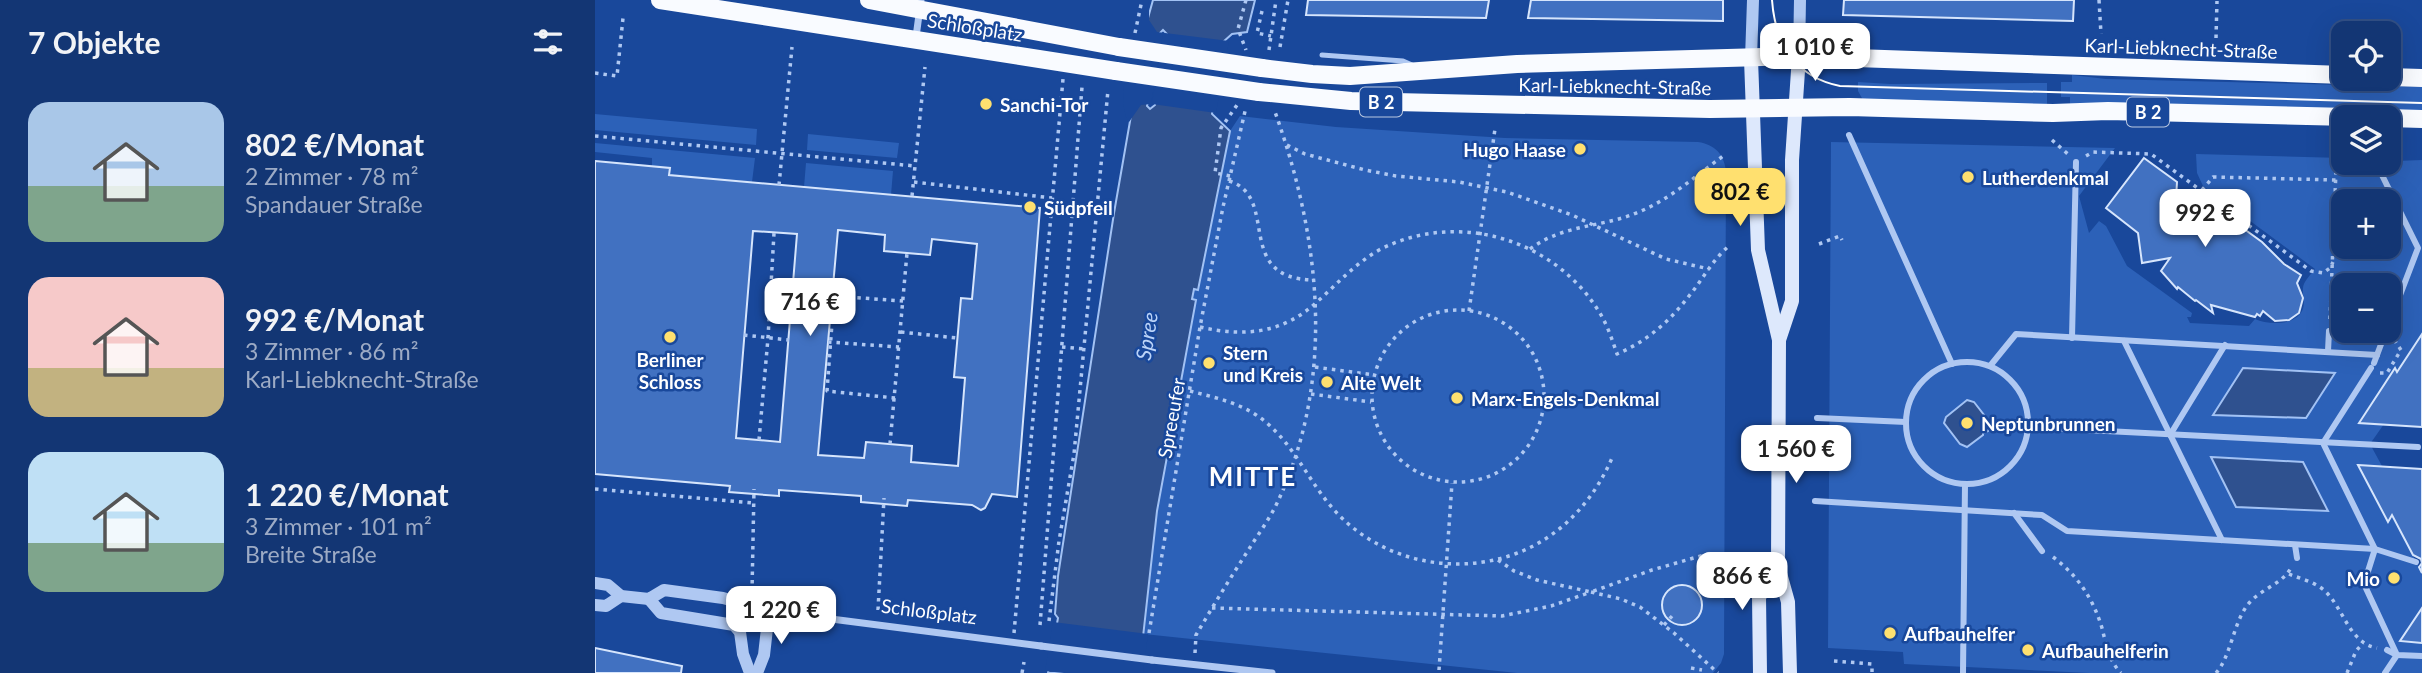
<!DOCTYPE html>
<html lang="de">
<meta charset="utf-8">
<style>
:root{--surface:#133674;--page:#20417c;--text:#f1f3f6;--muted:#9dabc5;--line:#325086;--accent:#ffe06f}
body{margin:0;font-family:Lato,sans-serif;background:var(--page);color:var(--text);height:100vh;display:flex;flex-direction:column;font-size:26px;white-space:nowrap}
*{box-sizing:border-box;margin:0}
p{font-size:23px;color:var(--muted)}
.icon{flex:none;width:38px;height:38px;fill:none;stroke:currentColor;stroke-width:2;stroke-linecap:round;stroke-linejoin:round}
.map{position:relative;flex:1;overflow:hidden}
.panel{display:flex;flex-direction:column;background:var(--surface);width:595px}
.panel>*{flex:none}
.controls{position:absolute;left:1736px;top:21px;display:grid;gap:14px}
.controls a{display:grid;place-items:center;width:70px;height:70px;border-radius:14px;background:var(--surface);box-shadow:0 7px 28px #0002,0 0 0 2px var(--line);font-size:35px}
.price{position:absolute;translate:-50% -60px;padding:0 16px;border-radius:14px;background:#fff;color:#222;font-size:23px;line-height:46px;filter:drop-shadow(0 2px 4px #0008)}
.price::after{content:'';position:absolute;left:50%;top:42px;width:21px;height:16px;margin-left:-10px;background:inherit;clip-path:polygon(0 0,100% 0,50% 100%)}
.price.on{background:var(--accent);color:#111}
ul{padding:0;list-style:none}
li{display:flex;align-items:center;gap:21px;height:175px;padding:0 28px}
li span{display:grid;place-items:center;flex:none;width:196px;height:140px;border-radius:21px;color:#555}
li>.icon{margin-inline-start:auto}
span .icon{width:84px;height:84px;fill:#fffc;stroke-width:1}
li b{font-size:30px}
h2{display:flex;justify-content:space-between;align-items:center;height:84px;padding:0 28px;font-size:30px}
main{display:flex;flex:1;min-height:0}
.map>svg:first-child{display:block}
.green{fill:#2c61b8;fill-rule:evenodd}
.water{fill:#2f518f;stroke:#a2c2f4;stroke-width:2;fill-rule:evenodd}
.pier{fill:#19489b}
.building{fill:#4171c1;stroke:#d6e5fc;stroke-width:2;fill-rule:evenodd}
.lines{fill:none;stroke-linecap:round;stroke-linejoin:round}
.path{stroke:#afc8f2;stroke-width:3.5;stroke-dasharray:3.5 5;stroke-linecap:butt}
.service{stroke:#afc8f2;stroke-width:5}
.pedestrian{stroke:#afc8f2;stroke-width:6}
.minor{stroke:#afc8f2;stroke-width:7}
.tertiary{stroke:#afc8f2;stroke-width:12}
.secondary{stroke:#dde8fc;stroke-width:14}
.primary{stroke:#f9fbff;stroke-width:18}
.tram{stroke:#fff;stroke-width:2}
.minor-bridge{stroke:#afc8f2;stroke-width:7}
.primary-bridge{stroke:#f9fbff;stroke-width:18}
.poi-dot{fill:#ffe06f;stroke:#19489b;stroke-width:2.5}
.labels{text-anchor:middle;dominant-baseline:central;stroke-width:5;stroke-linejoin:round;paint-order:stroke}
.shield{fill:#19489b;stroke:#bac8e1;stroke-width:2}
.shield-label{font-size:18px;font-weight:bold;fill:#fff}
.street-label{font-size:19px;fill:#fff;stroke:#19489b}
.poi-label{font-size:19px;font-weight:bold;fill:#fff;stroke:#19489b;text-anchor:start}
.water-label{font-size:21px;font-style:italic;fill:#bbd3f8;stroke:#19489b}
.district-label{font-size:26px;font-weight:bold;letter-spacing:2px;fill:#fff;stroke:#19489b}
</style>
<main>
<section class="panel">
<h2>7 Objekte<svg class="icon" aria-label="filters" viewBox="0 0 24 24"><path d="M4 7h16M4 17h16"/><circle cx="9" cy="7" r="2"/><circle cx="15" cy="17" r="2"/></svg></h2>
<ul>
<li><span style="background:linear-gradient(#a9c7e8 60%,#7fa58c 0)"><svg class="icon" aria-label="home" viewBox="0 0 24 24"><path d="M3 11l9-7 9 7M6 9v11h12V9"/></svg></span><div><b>802 €/Monat</b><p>2 Zimmer · 78 m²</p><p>Spandauer Straße</p></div></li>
<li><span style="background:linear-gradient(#f6c9c9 65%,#c2b280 0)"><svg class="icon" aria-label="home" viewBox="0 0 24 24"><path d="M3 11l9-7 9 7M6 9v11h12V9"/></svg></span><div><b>992 €/Monat</b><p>3 Zimmer · 86 m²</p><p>Karl-Liebknecht-Straße</p></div></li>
<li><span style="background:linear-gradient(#bfe0f5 65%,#7fa58c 0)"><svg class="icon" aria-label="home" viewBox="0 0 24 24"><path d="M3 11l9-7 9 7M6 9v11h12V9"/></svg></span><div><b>1 220 €/Monat</b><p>3 Zimmer · 101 m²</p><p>Breite Straße</p></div></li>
</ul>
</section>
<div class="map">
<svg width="1827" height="673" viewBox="0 0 1827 673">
<rect width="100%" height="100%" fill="#19489b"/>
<g class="green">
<polygon points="1477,75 1511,79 1827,87 1827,112 1511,103 1475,105 1475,97 1466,97 1466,82 1477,82"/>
<polygon points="1263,82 1295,84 1452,83 1452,105 1268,100 1263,91"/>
<polygon points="0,114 162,129 161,145 0,130"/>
<path d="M645,116L741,127L910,138L1103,142C1120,145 1128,153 1131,170L1129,654L1126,663L1118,673H922L549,634L562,511L601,301L597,300L599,289H603L635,131Z"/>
<polygon points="213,134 304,143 302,158 212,150"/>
<path d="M1236,142L1520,148L1484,196L1494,233L1504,221L1511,226L1532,266L1597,313L1596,317H1592L1595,323L1654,326L1660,319C1673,325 1699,326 1707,311C1711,303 1707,295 1708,288C1708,282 1716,274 1720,269L1608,186L1602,173L1601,154L1748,158V163L1827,160V334L1802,372L1799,369L1764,422L1789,424L1775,444L1787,466H1763L1792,521L1797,515L1827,573V608L1805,641L1827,643V673H1494L1309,664L1308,652L1233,648ZM1748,201H1794V247H1748ZM1748,285H1794V331H1748Z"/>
<polygon points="0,143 160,158 157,182 74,175 74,168 57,166 57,158 0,152"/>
<polygon points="211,163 298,171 296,195 209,187"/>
</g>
<g class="water">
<path d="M558,0H660L652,32L637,34L628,42L617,114L635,131L603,290L599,289L597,299L601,300L562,511L544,673H453L463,618L460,614L463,576L519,213L553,18ZM568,30L572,34L560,105L555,109L552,106L565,33Z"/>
<polygon points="1648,368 1740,373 1711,418 1618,415"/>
<polygon points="1372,400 1379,402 1396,424 1393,431 1388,433 1388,435 1372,447 1365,444 1349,423 1351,417"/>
<polygon points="1616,457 1708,462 1733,511 1641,507"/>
</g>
<g class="pier">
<polygon points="554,2 554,20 562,32 634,41 621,113 557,104 568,33 556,104 546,105 534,122 531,117 528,104 530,67 542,26 550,16"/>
<polygon points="458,622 553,634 548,673 469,673 450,671"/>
</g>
<g class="building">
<polygon points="713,0 894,0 891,18 711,15"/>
<polygon points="936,0 1128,0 1128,21 933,18"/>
<polygon points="1249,0 1479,0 1478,21 1248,15"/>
<polygon points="1549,158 1582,182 1580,215 1598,192 1667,242 1689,264 1706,275 1702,283 1708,298 1704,313 1694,320 1680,321 1668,311 1665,316 1662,314 1660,317 1616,305 1618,313 1601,300 1600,301 1583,287 1582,289 1566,271 1575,258 1547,263 1543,233 1511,208"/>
<path d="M0,161L75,168L74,175L445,208L422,497L397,494L390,508L386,510L377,505L313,500L312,506L266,502V496L184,490V496L134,492L135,486L0,474ZM243,230L290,235L289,251L335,255L337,239L382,244L377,299L366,298L359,377L370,378L363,466L316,462L317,446L271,442L269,458L223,455ZM158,231L202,234L185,442L141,438Z"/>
<polygon points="1827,334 1827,427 1764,423 1800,368 1802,372"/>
<polygon points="1763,465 1827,469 1827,573 1824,567 1827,563 1826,559 1818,555 1797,515 1793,522"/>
<circle cx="1087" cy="605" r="20"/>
<polygon points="1827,608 1827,643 1805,641"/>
<polygon points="0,648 87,666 86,673 0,673"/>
</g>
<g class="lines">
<g class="path">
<polyline points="651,0 643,29 651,50"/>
<polyline points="1504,0 1506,34"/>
<polyline points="667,11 662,33 676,36"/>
<polyline points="540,33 547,0"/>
<polyline points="1621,38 1622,1"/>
<polyline points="685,47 693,0"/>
<polyline points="674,50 681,0"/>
<polyline points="0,73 22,76 28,18"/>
<polyline points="0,136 320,166"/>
<polyline points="1457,140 1474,155"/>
<polyline points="692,145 710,154 770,170 801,176 864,182 912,192 977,215 1071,259 1114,269"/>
<polyline points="1491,156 1498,152 1556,154 1716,271 1728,273 1735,268 1738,262"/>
<polyline points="635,176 620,173 626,128 642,105"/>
<path d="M634,181C686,197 637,279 719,280"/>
<polyline points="319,182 457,198"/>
<polyline points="184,185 197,47"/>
<polyline points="1607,190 1618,177 1741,180"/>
<polyline points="317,196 330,67"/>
<polyline points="1224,244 1245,236 1247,240"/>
<path d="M935,249C970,223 1009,228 1046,211C1077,198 1104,173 1131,154"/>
<circle cx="863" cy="396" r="86"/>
<polyline points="874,311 900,129"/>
<polyline points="1735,319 1742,146"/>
<path d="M605,327C649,337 688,334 723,301C743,283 760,264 784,250C861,210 957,238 1003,310C1012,324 1017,339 1022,354C1051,342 1075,321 1094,296C1108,279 1118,259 1135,245"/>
<polyline points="306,332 362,338"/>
<polyline points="149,335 194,340"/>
<polyline points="233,342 304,347"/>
<polyline points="467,347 489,349"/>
<polyline points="720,367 779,375"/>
<polyline points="1785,373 1792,373 1806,350 1800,341"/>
<path d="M595,391C622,398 651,404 673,424C699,447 712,477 734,504C778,558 852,577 917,555C964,539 998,502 1017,458"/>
<polyline points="716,394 776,402"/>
<polyline points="300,398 232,391 239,296 308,301"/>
<polyline points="164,440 173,338 179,233"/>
<polyline points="295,444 312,253"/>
<polyline points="0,489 159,503"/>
<path d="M1458,557C1482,575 1498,598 1507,628C1511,644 1514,661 1526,673"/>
<polyline points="903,560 919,571 942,580 996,592 1057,570 1116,553 1128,580 1138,589"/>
<path d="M1694,574C1706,579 1720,582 1730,591C1749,609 1754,643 1782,648"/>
<polyline points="157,592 159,489"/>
<polyline points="617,608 907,616 956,606 996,592 1026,599 1045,607 1079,633 1123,673"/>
<polyline points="283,610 289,498"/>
<polyline points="454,621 464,541 479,454 513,90"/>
<polyline points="445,625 487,87"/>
<polyline points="1069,625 1078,615"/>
<polyline points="419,633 468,79"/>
<polyline points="554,633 605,327 628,207 651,107"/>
<path d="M600,653L601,635C618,606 636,577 654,549C664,533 676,517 684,499C741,375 725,237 680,112"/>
<polyline points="1239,661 1277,664 1277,673"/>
<polyline points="1096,668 1107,670"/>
<polyline points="844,670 857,483"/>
<polyline points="427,673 429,662"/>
<path d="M1621,673C1635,658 1638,626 1651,607C1663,589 1688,585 1697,566"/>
<polyline points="1752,673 1761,651 1768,643"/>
</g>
<polyline class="service" points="727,55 808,61 817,65"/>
<g class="pedestrian">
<polyline points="1254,135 1357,364"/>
<polyline points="1781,163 1823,248 1794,324"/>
<polyline points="1477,338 1481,162"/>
<polyline points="1529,341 1627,540"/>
<polyline points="1733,351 1734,331"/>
<circle cx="1372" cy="423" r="61"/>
<polyline points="1779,363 1791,331"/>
<polyline points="1395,366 1421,334 1782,355"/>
<polyline points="1776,368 1728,443 1780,549 1769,584 1802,655 1790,673"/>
<polyline points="1222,418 1311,422"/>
<polyline points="1433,427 1823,447"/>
<polyline points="1575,435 1630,345"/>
<polyline points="1220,501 1447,515 1472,531 1780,549 1821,562"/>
<polyline points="1419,513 1447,551"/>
<polyline points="1700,545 1702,558"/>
<polyline points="1792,650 1802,655 1827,656"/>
<polyline points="1368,673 1370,484"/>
</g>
<g class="minor">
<polyline points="321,37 326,0"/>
<polyline points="174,611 446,646"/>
<polyline points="557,660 677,673"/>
</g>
<g class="tertiary">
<polyline points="1204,56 1205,0"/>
<polyline points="1156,59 1158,0"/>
<polyline points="0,583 13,585 26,596 54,599 69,590 128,598 174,611 169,655 162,673"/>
<polyline points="54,599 66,613 139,625 145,632 148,654 155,673"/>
<polyline points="0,605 11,606 26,596"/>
<polyline points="145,632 148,616 154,605"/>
</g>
<g class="secondary">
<polyline points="1156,59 1163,250 1184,340 1183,566 1193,602 1195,673"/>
<polyline points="1184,340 1197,301 1197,160 1204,56"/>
<polyline points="1165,673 1164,597 1183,566"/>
</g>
<g class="primary">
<polyline points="65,0 521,71"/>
<polyline points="274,0 524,47"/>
<polyline points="667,68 717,74 755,76 922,64 1204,56 1748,75"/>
<polyline points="1794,77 1827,78"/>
<polyline points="664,92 756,101 1115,109 1255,107 1458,113 1513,111 1754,117"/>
<polyline points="1794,118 1827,119"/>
</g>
<path class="tram" d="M1177,0C1180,43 1200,77 1245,86L1827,103"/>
<polyline class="minor-bridge" points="446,646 557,660"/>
<g class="primary-bridge">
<polyline points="524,47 667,68"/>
<polyline points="521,71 664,92"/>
</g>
</g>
<g class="poi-dot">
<circle cx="391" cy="104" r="7"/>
<circle cx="985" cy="149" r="7"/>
<circle cx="1373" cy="177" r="7"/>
<circle cx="435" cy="207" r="7"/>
<circle cx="75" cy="337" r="7"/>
<circle cx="614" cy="363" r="7"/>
<circle cx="732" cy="382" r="7"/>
<circle cx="862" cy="398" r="7"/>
<circle cx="1372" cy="423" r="7"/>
<circle cx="1799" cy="578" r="7"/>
<circle cx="1295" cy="633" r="7"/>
<circle cx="1433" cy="650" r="7"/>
</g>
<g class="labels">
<g class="shield">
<rect x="765" y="87.5" width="42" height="29" rx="5"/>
<rect x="1532" y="97.5" width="42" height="29" rx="5"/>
</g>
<g class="shield-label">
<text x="786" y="102">B 2</text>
<text x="1553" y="112">B 2</text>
</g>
<g class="street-label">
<text transform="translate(380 27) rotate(9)">Schloßplatz</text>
<text transform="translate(1586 48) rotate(2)">Karl-Liebknecht-Straße</text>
<text transform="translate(1020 86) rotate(1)">Karl-Liebknecht-Straße</text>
<text transform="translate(576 418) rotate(-80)">Spreeufer</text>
<text transform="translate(334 611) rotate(7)">Schloßplatz</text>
</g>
<g class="poi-label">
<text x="405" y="104">Sanchi-Tor</text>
<text x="971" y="149" text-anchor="end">Hugo Haase</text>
<text x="1387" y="177">Lutherdenkmal</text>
<text x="449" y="207">Südpfeil</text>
<text x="628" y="352">Stern<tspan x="628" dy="22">und Kreis</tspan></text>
<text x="75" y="359" text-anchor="middle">Berliner<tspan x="75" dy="22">Schloss</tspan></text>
<text x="746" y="382">Alte Welt</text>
<text x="876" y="398">Marx-Engels-Denkmal</text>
<text x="1386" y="423">Neptunbrunnen</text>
<text x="1785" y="578" text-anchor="end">Mio</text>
<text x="1309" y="633">Aufbauhelfer</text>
<text x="1447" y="650">Aufbauhelferin</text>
</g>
<g class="water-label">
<text transform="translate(551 336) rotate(-81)">Spree</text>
</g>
<g class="district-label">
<text x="658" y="476">MITTE</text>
</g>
</g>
</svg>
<div class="controls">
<a><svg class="icon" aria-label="locate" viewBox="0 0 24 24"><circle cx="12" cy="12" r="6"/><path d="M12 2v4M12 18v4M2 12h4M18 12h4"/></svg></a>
<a><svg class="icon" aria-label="layers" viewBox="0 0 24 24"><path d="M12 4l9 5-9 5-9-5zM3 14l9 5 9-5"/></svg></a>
<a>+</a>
<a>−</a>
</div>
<b class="price" style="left:1220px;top:83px">1 010 €</b>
<b class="price on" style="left:1145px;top:228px">802 €</b>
<b class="price" style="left:1610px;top:249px">992 €</b>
<b class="price" style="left:215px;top:338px">716 €</b>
<b class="price" style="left:1201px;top:485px">1 560 €</b>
<b class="price" style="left:1147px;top:612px">866 €</b>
<b class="price" style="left:186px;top:646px">1 220 €</b>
</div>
</main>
